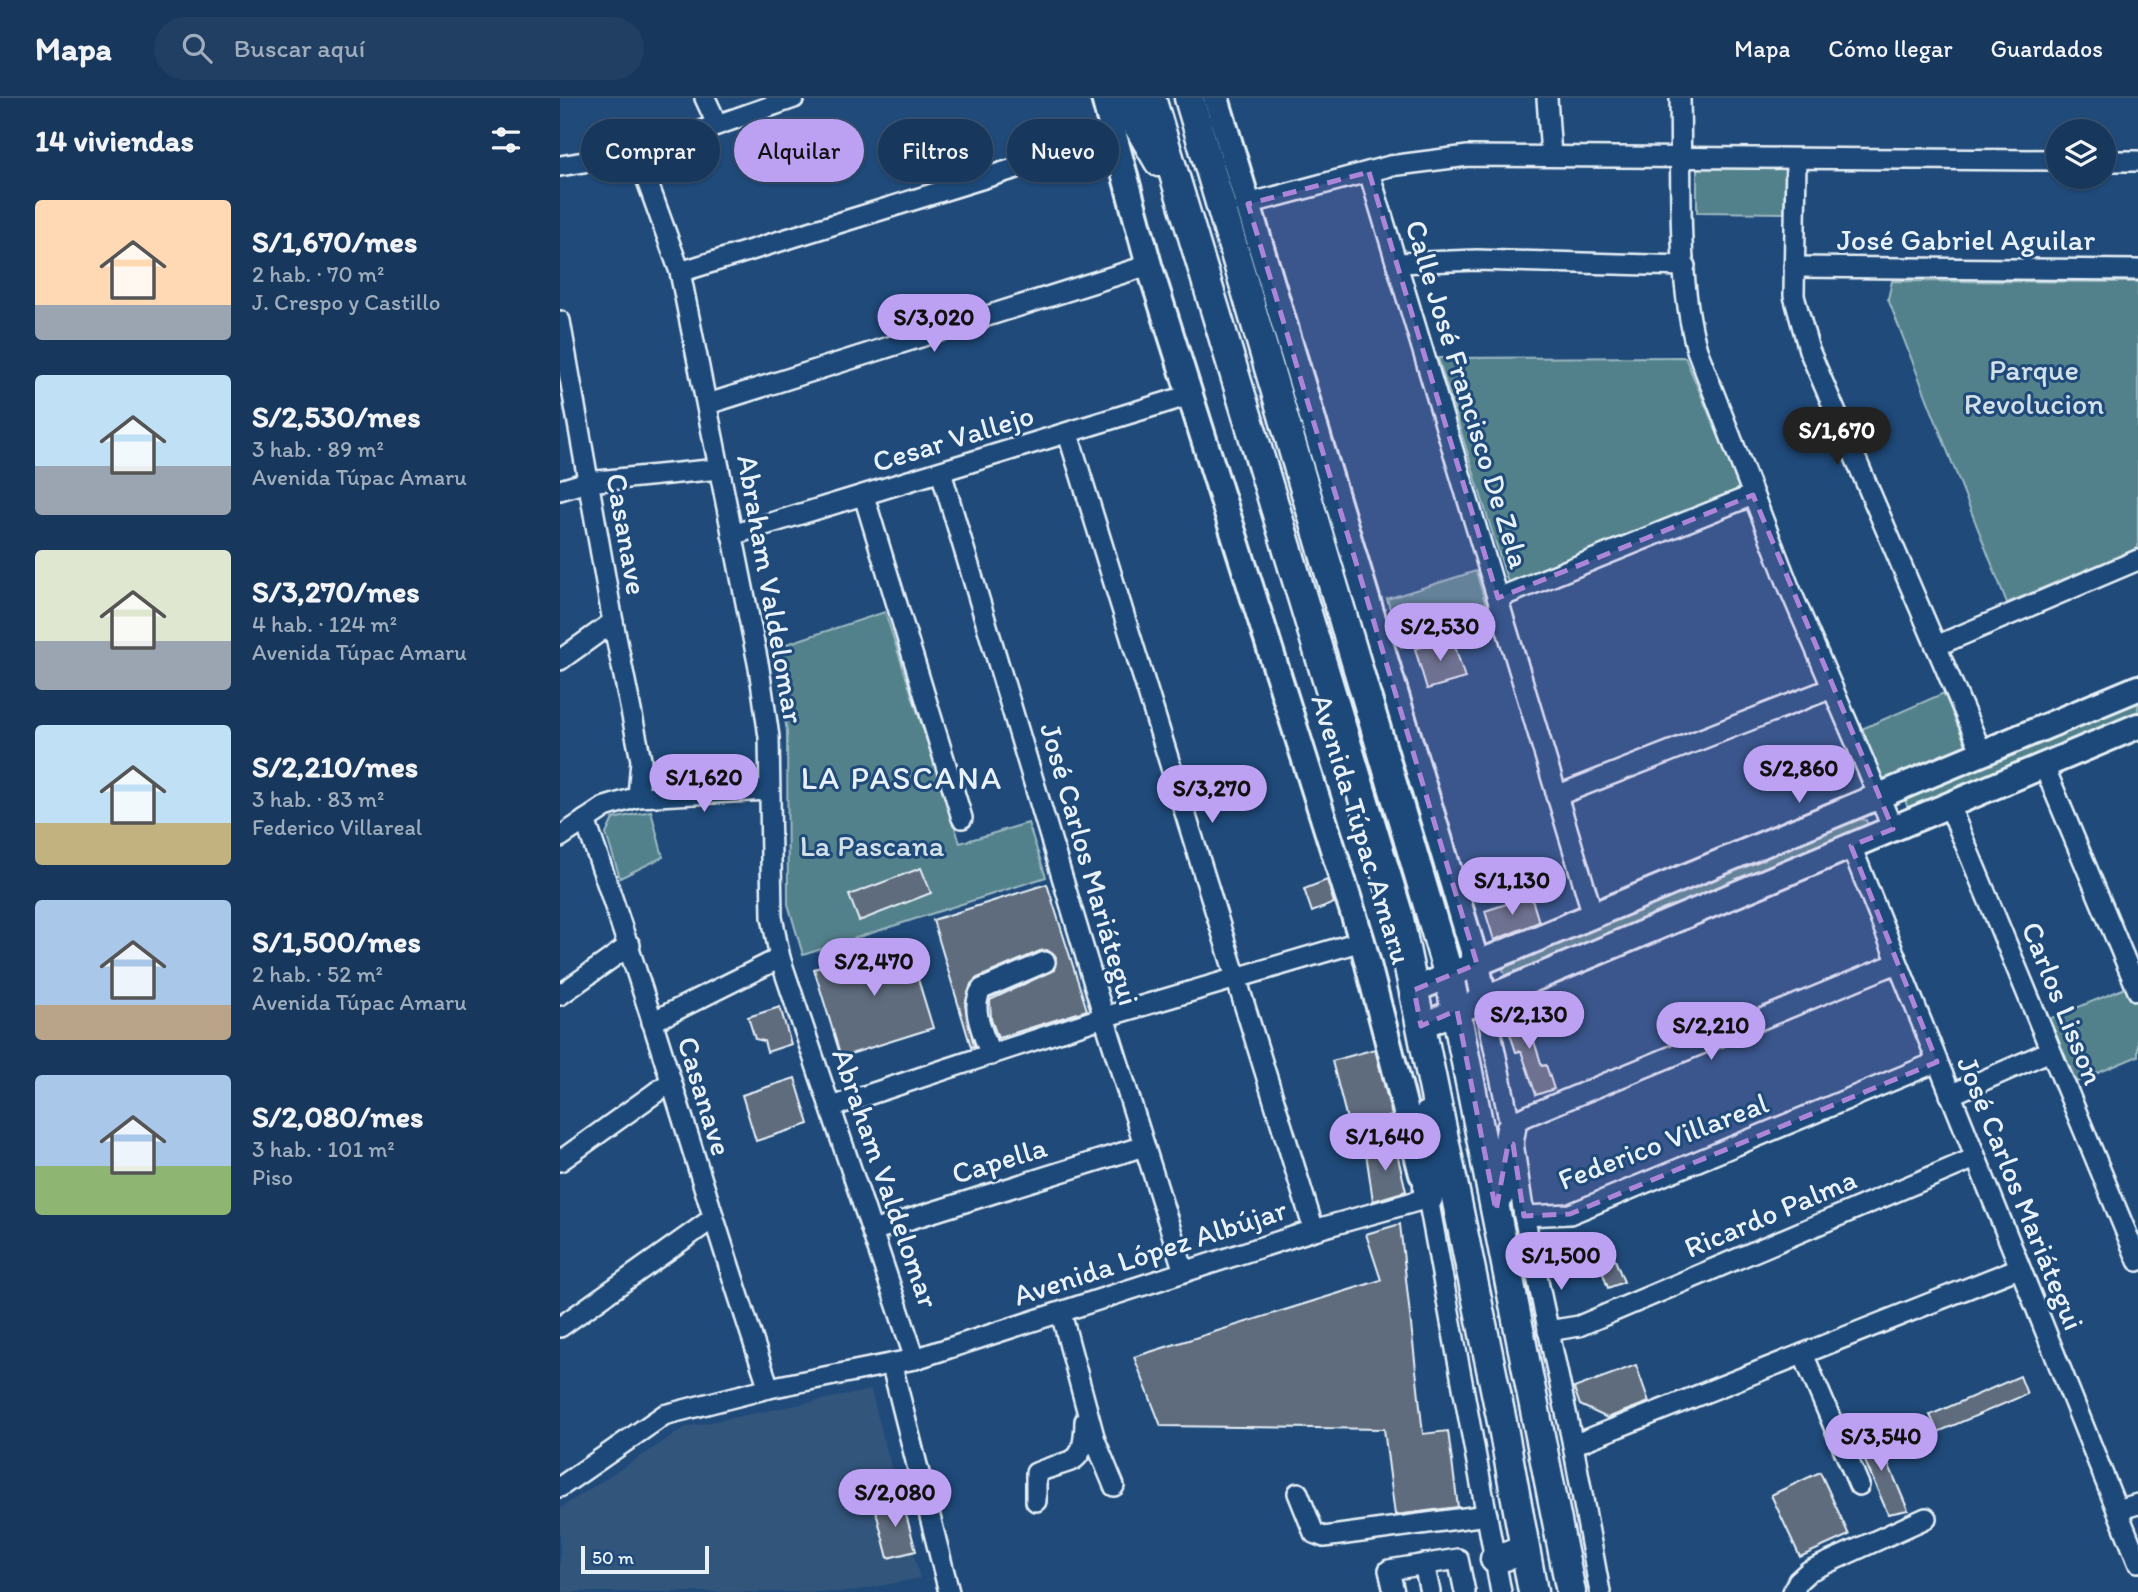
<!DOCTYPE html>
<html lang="es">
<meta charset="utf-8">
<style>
:root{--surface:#17385c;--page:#203f62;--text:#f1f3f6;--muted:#9eacbb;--line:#365272;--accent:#bca0f2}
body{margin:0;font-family:Itim,sans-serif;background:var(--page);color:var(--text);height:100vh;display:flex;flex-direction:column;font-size:26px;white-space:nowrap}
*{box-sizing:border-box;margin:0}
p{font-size:23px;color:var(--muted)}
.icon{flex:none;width:38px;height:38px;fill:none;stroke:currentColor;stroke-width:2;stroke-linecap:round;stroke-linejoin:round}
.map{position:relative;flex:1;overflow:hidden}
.side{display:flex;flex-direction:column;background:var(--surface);width:560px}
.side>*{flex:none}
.guide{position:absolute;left:21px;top:21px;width:665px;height:63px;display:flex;gap:14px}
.tools{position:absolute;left:1486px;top:21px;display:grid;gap:14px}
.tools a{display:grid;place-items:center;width:70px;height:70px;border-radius:50%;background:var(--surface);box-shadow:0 2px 5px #0004,0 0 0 2px var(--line);font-size:35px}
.scale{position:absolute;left:21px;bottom:18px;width:128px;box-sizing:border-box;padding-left:7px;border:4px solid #e8f1f8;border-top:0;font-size:19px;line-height:24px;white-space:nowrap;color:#e8f1f8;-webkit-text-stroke:5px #1f4a7a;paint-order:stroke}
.price{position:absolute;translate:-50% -60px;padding:0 16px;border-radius:24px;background:var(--accent);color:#111;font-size:23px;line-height:46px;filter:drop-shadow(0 2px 4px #0008)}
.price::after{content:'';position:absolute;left:50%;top:42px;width:21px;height:16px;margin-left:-10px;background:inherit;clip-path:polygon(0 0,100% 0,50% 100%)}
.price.current{background:#222;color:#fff}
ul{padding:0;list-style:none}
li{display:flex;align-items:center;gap:21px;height:175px;padding:0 35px}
li span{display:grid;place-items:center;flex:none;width:196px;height:140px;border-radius:7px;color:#555}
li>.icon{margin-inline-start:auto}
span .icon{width:84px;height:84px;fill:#fffc;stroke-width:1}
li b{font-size:30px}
h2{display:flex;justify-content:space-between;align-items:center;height:84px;padding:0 35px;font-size:30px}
.tag{padding:0 24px;border-radius:32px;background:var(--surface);box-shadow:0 2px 5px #0004,0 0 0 2px var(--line);font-size:24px;line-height:63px}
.tag.current{background:var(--accent);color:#111}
header{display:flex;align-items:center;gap:42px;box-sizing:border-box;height:98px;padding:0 35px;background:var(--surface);border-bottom:2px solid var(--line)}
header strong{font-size:33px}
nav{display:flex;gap:38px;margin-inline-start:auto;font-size:24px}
.search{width:490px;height:63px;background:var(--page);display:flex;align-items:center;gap:18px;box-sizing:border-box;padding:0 24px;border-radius:38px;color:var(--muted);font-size:26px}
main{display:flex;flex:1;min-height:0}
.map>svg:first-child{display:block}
.built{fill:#32547b}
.green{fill:#52818b;stroke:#9db9c2;stroke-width:2}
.building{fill:#5f6c7e;stroke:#e8f1f8;stroke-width:2}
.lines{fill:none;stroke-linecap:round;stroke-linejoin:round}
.minor-casing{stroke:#e8f1f8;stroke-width:24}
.major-casing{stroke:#e8f1f8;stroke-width:30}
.highway-casing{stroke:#e8f1f8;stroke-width:33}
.minor{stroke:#1f4a7a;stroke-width:19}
.major{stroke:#1f4a7a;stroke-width:24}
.highway{stroke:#1f4a7a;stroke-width:28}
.marked{fill:#ac85d9;fill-opacity:0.2;stroke:#ac85d9;stroke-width:5;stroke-dasharray:14 9;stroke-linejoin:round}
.labels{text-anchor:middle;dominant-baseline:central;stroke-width:6;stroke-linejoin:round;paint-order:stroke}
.street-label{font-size:30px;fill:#e8f1f8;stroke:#1f4a7a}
.park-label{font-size:30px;fill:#d2e0e8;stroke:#1f4a7a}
.neighbourhood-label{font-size:32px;letter-spacing:2px;fill:#e8f1f8;stroke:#1f4a7a}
</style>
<header>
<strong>Mapa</strong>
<div class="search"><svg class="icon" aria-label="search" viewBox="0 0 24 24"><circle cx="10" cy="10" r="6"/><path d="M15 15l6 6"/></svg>Buscar aquí</div>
<nav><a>Mapa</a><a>Cómo llegar</a><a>Guardados</a></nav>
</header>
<main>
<section class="side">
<h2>14 viviendas<svg class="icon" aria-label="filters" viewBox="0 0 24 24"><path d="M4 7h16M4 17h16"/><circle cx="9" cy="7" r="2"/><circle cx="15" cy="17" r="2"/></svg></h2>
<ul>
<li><span style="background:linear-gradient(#ffd9b3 75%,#9aa5b1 0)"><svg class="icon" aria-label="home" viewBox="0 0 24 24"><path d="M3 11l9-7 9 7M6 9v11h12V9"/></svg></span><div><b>S/1,670/mes</b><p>2 hab. · 70 m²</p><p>J. Crespo y Castillo</p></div></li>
<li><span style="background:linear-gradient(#bfe0f5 65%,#9aa5b1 0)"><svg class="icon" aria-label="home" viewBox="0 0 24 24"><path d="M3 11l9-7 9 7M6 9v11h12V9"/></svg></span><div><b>S/2,530/mes</b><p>3 hab. · 89 m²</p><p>Avenida Túpac Amaru</p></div></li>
<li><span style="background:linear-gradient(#dfe7d0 65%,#9aa5b1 0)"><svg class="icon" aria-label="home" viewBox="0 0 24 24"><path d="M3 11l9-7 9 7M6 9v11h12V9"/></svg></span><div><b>S/3,270/mes</b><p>4 hab. · 124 m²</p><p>Avenida Túpac Amaru</p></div></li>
<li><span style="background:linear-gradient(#bfe0f5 70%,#c2b280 0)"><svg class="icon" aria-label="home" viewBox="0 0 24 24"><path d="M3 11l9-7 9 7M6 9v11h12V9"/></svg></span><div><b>S/2,210/mes</b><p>3 hab. · 83 m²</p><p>Federico Villareal</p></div></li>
<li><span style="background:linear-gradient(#a9c7e8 75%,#b9a48a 0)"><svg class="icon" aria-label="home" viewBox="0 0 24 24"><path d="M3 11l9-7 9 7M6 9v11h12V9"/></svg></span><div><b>S/1,500/mes</b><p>2 hab. · 52 m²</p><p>Avenida Túpac Amaru</p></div></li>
<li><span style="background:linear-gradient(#a9c7e8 65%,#8fb573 0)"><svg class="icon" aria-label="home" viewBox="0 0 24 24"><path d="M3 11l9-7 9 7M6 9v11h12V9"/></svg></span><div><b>S/2,080/mes</b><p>3 hab. · 101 m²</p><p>Piso</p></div></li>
</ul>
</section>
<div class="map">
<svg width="1578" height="1494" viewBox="0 0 1578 1494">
<rect width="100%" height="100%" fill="#1f4a7a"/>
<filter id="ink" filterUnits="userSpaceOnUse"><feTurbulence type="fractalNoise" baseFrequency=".0143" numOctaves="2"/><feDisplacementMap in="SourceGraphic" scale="14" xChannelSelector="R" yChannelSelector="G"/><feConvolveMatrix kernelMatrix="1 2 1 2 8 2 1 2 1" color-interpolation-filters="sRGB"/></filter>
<g filter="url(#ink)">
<polygon class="built" points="311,1292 360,1480 289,1494 0,1494 0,1410 126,1329"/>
<g class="green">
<polygon points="1137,69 1225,69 1224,115 1137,114"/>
<polygon points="1332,183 1578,184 1578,450 1447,505 1328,201"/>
<polygon points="1125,259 1181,391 955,492 949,488 878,260"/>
<polygon points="916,473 930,521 841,549 827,501"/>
<polygon points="325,514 400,745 468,725 486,779 243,857 228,806 227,634 214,550"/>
<polygon points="1384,595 1410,656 1323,694 1297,633"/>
<polygon points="1578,601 1578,619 1364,707 1348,710 1345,702 1359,691"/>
<polygon points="91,713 103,759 60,780 46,736 53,721"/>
<polygon points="1294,720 1306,722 1309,729 947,882 940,864"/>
<polygon points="1575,886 1578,893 1578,958 1505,989 1479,925"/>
</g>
<g class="building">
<polygon points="892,539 905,580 867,591 855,551"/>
<polygon points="361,770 371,795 299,823 289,797"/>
<polygon points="767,782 774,805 752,814 744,791"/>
<polygon points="487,786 527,912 438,940 431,921 430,902 494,872 496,859 487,852 480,853 417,880 411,886 405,907 414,948 411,949 373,822"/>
<polygon points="971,798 979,824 934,842 925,813"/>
<polygon points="346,842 373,930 281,959 254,871"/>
<polygon points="220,909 231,946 207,954 204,943 195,941 188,919"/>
<polygon points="964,912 982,968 986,967 994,991 976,997 961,953 956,954 944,918"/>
<polygon points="815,951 832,1018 789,1029 772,963"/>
<polygon points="235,980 249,1026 196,1043 182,997"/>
<polygon points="835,1047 846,1093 813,1103 806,1055"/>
<polygon points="840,1126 863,1336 888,1333 898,1409 835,1417 824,1331 601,1328 574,1259 821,1182 806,1136"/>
<polygon points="1053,1157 1064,1184 1048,1190 1040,1167"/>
<polygon points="1076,1267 1089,1304 1047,1320 1020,1307 1014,1290"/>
<polygon points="1460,1278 1467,1296 1378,1334 1370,1317"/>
<polygon points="1314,1332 1348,1412 1328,1416 1295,1340"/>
<polygon points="1260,1374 1289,1437 1240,1459 1211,1397"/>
<polygon points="342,1402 356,1453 328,1460 315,1410"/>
</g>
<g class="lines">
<defs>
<g id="minor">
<polyline points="145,0 157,26"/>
<polyline points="987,0 991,58"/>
<path d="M1120,0C1122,78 1116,178 1137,252L1229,489L1333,731"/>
<polyline points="77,55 120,174 199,570 209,639 212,819 220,860 355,1261"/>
<polyline points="1236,62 1234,198 1249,252 1422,655"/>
<polyline points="1544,63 1578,63"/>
<polyline points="0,68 77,55 234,0"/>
<polyline points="809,74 1033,817"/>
<polyline points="688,106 830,68 908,58 1498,62"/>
<polyline points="837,165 917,162 1125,168"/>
<polyline points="1234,169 1578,172"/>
<polyline points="120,174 554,40"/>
<polyline points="0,223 53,524 81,662 78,699"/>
<polyline points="148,306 589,167"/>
<polyline points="508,336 754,1132"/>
<polyline points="381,374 544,919 624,1174"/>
<polyline points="0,392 27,384 159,371"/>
<polyline points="304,398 402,720"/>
<polyline points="172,437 630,297"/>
<polyline points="938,500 1193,397"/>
<polyline points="1376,548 1578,462"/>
<polyline points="0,562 53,524"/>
<polyline points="1484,668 1578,893"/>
<polyline points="996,698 1272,590"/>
<polyline points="1389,707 1578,1163"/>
<path d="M25,722C92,909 145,1102 209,1290"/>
<polyline points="0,739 45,709 78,699 209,692"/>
<polyline points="1291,748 1578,1464"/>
<polyline points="0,897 70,847"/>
<polyline points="924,901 951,1031 964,1118 1013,1347 1040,1494"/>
<polyline points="92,924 220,860"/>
<path d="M431,957C424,938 409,909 422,891L485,864"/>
<polyline points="1390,997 1490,953"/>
<polyline points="271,1009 544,919 802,843"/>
<polyline points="950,1025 1337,865"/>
<polyline points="0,1063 109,985"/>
<polyline points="964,1118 1010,1116 1377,964"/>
<polyline points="312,1133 584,1048"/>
<polyline points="501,1215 535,1342 554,1388"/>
<polyline points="0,1229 152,1121"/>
<polyline points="988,1233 1019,1228 1415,1060"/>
<polyline points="1243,1256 1299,1387"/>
<polyline points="332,1268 389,1494"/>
<polyline points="1013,1347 1459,1170"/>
<polyline points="0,1389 104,1317 209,1290 355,1261 754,1132 868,1100 941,1494"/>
<polyline points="738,1395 754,1435 764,1439 927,1417"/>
<path d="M476,1403V1375C512,1359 524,1372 525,1323"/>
<polyline points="1557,1412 1578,1406"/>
<polyline points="864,1466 870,1494"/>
<polyline points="834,1494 829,1472 898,1461 905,1494"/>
<polyline points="1233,1494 1238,1483 1249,1473 1366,1420"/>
</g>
<g id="major">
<polyline points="544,0 589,167 802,843 862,1076"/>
<polyline points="656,0 917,866 924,901"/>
<polyline points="854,892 1578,590"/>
<polyline points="861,928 1578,628"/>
</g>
<g id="highway">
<polyline points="562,0 599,64"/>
<polyline points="591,0 838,816 942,1324 973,1494"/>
<polyline points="629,0 889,878 1011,1494"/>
<polyline points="939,1097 951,1031"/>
<polyline points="868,1100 868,1018"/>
<polyline points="935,1461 965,1452"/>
</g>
</defs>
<use href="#minor" class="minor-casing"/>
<use href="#major" class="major-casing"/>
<use href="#highway" class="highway-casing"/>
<use href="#minor" class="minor"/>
<use href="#major" class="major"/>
<use href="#highway" class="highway"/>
</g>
</g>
<path class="marked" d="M809,74L938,500L1193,397L1333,731L1291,748L1377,964L1010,1116L964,1118L953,1046H948L936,1113L897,912L861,928L854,892L917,866L688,106Z"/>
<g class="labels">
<g class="street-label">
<text x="1406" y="141">José Gabriel Aguilar</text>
<text transform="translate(908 296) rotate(73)">Calle José Francisco De Zela</text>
<text transform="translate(393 340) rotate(-17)">Cesar Vallejo</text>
<text transform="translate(67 436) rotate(80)">Casanave</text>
<text transform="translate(211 491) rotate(80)">Abraham Valdelomar</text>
<text transform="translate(802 731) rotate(73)">Avenida Túpac Amaru</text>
<text transform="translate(530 766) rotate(74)">José Carlos Mariátegui</text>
<text transform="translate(1503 905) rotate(68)">Carlos Lisson</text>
<text transform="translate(145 998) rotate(73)">Casanave</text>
<text transform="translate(1103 1043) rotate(-21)">Federico Villareal</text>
<text transform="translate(439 1062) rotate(-17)">Capella</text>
<text transform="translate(326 1080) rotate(71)">Abraham Valdelomar</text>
<text transform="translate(1461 1095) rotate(68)">José Carlos Mariátegui</text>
<text transform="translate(1210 1115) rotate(-23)">Ricardo Palma</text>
<text transform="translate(590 1154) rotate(-18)">Avenida López Albújar</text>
</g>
<g class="park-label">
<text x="1474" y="271">Parque<tspan x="1474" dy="34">Revolucion</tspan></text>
<text x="312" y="747">La Pascana</text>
</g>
<g class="neighbourhood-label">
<text x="342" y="680">LA PASCANA</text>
</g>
</g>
</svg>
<div class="tools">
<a><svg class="icon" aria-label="layers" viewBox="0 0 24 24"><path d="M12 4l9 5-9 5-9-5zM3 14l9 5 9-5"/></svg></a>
</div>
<div class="scale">50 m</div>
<b class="price" style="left:374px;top:256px">S/3,020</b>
<b class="price current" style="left:1277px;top:369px">S/1,670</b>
<b class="price" style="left:880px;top:565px">S/2,530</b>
<b class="price" style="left:1239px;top:707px">S/2,860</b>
<b class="price" style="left:144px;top:716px">S/1,620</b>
<b class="price" style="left:652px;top:727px">S/3,270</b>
<b class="price" style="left:952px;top:819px">S/1,130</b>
<b class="price" style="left:314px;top:900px">S/2,470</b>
<b class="price" style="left:969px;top:953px">S/2,130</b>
<b class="price" style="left:1151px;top:964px">S/2,210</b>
<b class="price" style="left:825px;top:1075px">S/1,640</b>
<b class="price" style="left:1001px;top:1194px">S/1,500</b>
<b class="price" style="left:1321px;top:1375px">S/3,540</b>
<b class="price" style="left:335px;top:1431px">S/2,080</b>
<div class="guide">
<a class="tag">Comprar</a>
<a class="tag current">Alquilar</a>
<a class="tag">Filtros</a>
<a class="tag">Nuevo</a>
</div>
</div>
</main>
